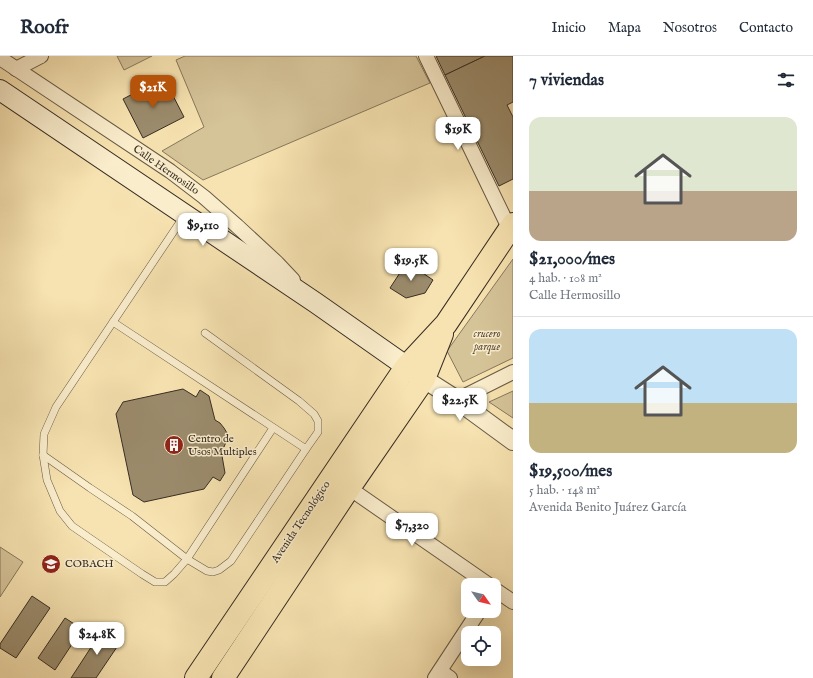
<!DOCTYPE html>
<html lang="es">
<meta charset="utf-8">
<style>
:root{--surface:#fff;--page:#f6f6f7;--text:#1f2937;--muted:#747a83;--line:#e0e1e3;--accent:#b45309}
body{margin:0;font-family:"IM FELL English",serif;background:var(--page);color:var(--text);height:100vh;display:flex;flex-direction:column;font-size:15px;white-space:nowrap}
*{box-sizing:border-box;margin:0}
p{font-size:13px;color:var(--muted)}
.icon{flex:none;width:22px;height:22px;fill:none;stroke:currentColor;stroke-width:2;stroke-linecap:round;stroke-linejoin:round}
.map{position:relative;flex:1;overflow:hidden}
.drawer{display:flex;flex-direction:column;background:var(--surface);width:300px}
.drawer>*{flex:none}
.needle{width:26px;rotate:124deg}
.controls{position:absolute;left:461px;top:522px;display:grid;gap:8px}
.controls a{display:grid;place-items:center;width:40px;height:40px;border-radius:8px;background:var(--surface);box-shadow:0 4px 16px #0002;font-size:20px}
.price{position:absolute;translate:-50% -34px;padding:0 9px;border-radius:8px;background:#fff;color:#222;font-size:13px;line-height:26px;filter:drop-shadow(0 1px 2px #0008)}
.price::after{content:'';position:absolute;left:50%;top:24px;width:12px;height:9px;margin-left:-6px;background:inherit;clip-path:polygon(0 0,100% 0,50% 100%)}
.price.selected{background:var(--accent);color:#fff}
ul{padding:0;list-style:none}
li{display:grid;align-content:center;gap:8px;height:212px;padding:0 16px}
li+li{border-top:1px solid var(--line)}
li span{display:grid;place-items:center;height:124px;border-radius:12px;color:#555}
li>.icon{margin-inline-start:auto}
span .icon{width:72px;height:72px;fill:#fffc;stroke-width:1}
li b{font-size:17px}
h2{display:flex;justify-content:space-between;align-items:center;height:48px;padding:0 16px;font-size:17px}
header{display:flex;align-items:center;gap:24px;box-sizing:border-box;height:56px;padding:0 20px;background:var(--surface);border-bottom:1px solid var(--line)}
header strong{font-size:19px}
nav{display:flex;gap:22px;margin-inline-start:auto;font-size:14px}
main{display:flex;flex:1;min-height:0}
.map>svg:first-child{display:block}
.green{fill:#d6c499;stroke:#86785e}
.building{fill:#9b8c6d;stroke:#372d23}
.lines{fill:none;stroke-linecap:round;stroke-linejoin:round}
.service-casing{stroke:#675a46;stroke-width:8}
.minor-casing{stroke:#675a46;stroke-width:16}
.tertiary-casing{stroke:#675a46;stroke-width:20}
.secondary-casing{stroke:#372d23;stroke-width:22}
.primary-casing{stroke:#372d23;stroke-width:24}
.service{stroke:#faedcc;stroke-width:7}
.minor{stroke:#faedcc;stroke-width:14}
.tertiary{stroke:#faedcc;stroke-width:18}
.secondary{stroke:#faedcc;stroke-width:20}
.primary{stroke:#f7e3b1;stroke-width:22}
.labels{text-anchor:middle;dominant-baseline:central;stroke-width:3;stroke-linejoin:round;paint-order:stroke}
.street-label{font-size:11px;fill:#372d23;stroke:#faedcc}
.park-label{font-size:11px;font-style:italic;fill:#574b3b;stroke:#faedcc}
.poi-label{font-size:11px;fill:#372d23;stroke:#faedcc;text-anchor:start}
</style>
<header>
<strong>Roofr</strong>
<nav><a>Inicio</a><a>Mapa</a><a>Nosotros</a><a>Contacto</a></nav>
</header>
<main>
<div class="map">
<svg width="513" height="622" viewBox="0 0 513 622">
<rect width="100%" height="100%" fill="#f7e3b1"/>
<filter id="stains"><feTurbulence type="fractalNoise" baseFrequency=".005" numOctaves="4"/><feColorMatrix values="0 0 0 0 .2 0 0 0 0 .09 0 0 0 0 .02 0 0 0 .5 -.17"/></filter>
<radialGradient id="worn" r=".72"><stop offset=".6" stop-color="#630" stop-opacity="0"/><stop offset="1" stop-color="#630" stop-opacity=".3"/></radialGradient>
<g class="green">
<polygon points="117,0 152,0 124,14"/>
<polygon points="185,0 416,0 430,27 203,124 162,95 204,71 176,4"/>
<polygon points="513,203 513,302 463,326 447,295"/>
<polygon points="513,335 513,362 489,346"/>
<polygon points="0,491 23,506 0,541"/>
</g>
<g class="building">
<polygon points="436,0 485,0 445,19"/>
<polygon points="485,0 513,0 513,46 507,49 513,61 513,123 499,130 445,19"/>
<polygon points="154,27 158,36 168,30 184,61 143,82 123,43"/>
<polygon points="407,206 433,224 425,237 406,242 390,232"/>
<polygon points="183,333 196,341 200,334 209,340 215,364 220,367 224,372 227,377 226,386 224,391 221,394 225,417 220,425 213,421 204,433 144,446 133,439 116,358 123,346"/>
<polygon points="32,540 50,552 16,602 0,592 0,588"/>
<polygon points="65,562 82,573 55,614 38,602"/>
<polygon points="103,573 121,585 96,622 71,622"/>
</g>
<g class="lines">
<defs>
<g id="service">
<polyline points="184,160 56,351 44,378 43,399 47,424 60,455 72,470 142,518 155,526 165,526 174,518 187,503 273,372"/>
<polyline points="113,266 306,393 318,376 318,365 314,358 299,345 205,277"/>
<polyline points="43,399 90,432 132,460 187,503 207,515 213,516 219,514 231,505 306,393"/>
</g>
<g id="minor">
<polyline points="426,0 512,178"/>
<polyline points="0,2 170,115 204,141 237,170 277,207 293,224"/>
<polyline points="16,13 41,0"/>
<polyline points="457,344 513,316"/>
<polyline points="349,432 489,529"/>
<polyline points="494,533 513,546"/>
<polyline points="440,615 450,622"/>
<polyline points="435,622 479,555"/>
</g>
<polyline id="tertiary" points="424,323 457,344 513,385"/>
<polyline id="secondary" points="0,34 316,247 420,320"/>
<g id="primary">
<polyline points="196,622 406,311 446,268 513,168"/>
<polyline points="223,622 349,432 424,323 442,278"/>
</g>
</defs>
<use href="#service" class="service-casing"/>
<use href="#minor" class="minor-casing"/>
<use href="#tertiary" class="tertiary-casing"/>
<use href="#secondary" class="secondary-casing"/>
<use href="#primary" class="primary-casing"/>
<use href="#service" class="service"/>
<use href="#minor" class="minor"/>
<use href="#tertiary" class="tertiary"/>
<use href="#secondary" class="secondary"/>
<use href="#primary" class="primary"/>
</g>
<defs>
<symbol id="building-disc" viewBox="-11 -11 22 22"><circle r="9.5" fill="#8f2418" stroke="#faedcc"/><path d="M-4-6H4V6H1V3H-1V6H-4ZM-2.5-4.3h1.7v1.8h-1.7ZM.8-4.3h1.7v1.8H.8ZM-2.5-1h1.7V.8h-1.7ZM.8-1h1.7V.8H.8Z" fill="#fff"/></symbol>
<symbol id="school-disc" viewBox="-11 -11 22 22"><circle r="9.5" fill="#8f2418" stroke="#faedcc"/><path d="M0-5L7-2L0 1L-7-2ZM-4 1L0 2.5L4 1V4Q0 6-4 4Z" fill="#fff"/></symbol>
</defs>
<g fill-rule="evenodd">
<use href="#building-disc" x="163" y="378" width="22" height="22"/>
<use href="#school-disc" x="40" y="497" width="22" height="22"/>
</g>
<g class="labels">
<g class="street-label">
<text transform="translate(166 114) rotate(35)">Calle Hermosillo</text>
<text transform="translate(301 466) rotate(-56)">Avenida Tecnológico</text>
</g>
<g class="park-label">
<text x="487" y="278">crucero<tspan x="487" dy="13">parque</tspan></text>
</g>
<g class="poi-label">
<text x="188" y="383">Centro de<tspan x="188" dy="13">Usos Multiples</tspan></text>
<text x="65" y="508">COBACH</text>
</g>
</g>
<rect width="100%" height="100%" filter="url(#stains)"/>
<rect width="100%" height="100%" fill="url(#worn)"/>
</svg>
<div class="controls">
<a><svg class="needle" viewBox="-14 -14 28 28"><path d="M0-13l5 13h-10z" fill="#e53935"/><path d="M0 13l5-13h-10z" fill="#747a83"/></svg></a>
<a><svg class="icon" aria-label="locate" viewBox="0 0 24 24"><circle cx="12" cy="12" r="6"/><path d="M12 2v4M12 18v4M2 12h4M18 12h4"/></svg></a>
</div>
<b class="price selected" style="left:153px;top:53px">$21K</b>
<b class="price" style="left:458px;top:95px">$19K</b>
<b class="price" style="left:203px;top:191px">$9,110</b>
<b class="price" style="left:411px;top:226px">$19.5K</b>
<b class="price" style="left:460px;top:366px">$22.5K</b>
<b class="price" style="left:412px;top:491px">$7,320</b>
<b class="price" style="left:97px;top:600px">$24.8K</b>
</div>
<section class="drawer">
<h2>7 viviendas<svg class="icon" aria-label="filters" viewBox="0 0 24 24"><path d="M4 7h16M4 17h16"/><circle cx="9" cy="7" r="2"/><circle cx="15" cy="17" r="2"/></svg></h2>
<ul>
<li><span style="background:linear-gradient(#dfe7d0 60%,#b9a48a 0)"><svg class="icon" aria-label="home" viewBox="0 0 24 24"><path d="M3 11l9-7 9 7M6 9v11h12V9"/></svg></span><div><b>$21,000/mes</b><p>4 hab. · 108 m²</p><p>Calle Hermosillo</p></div></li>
<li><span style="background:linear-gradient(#bfe0f5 60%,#c2b280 0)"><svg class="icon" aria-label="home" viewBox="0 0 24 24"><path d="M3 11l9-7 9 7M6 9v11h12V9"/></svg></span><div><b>$19,500/mes</b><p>5 hab. · 148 m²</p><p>Avenida Benito Juárez García</p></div></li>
</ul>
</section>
</main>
